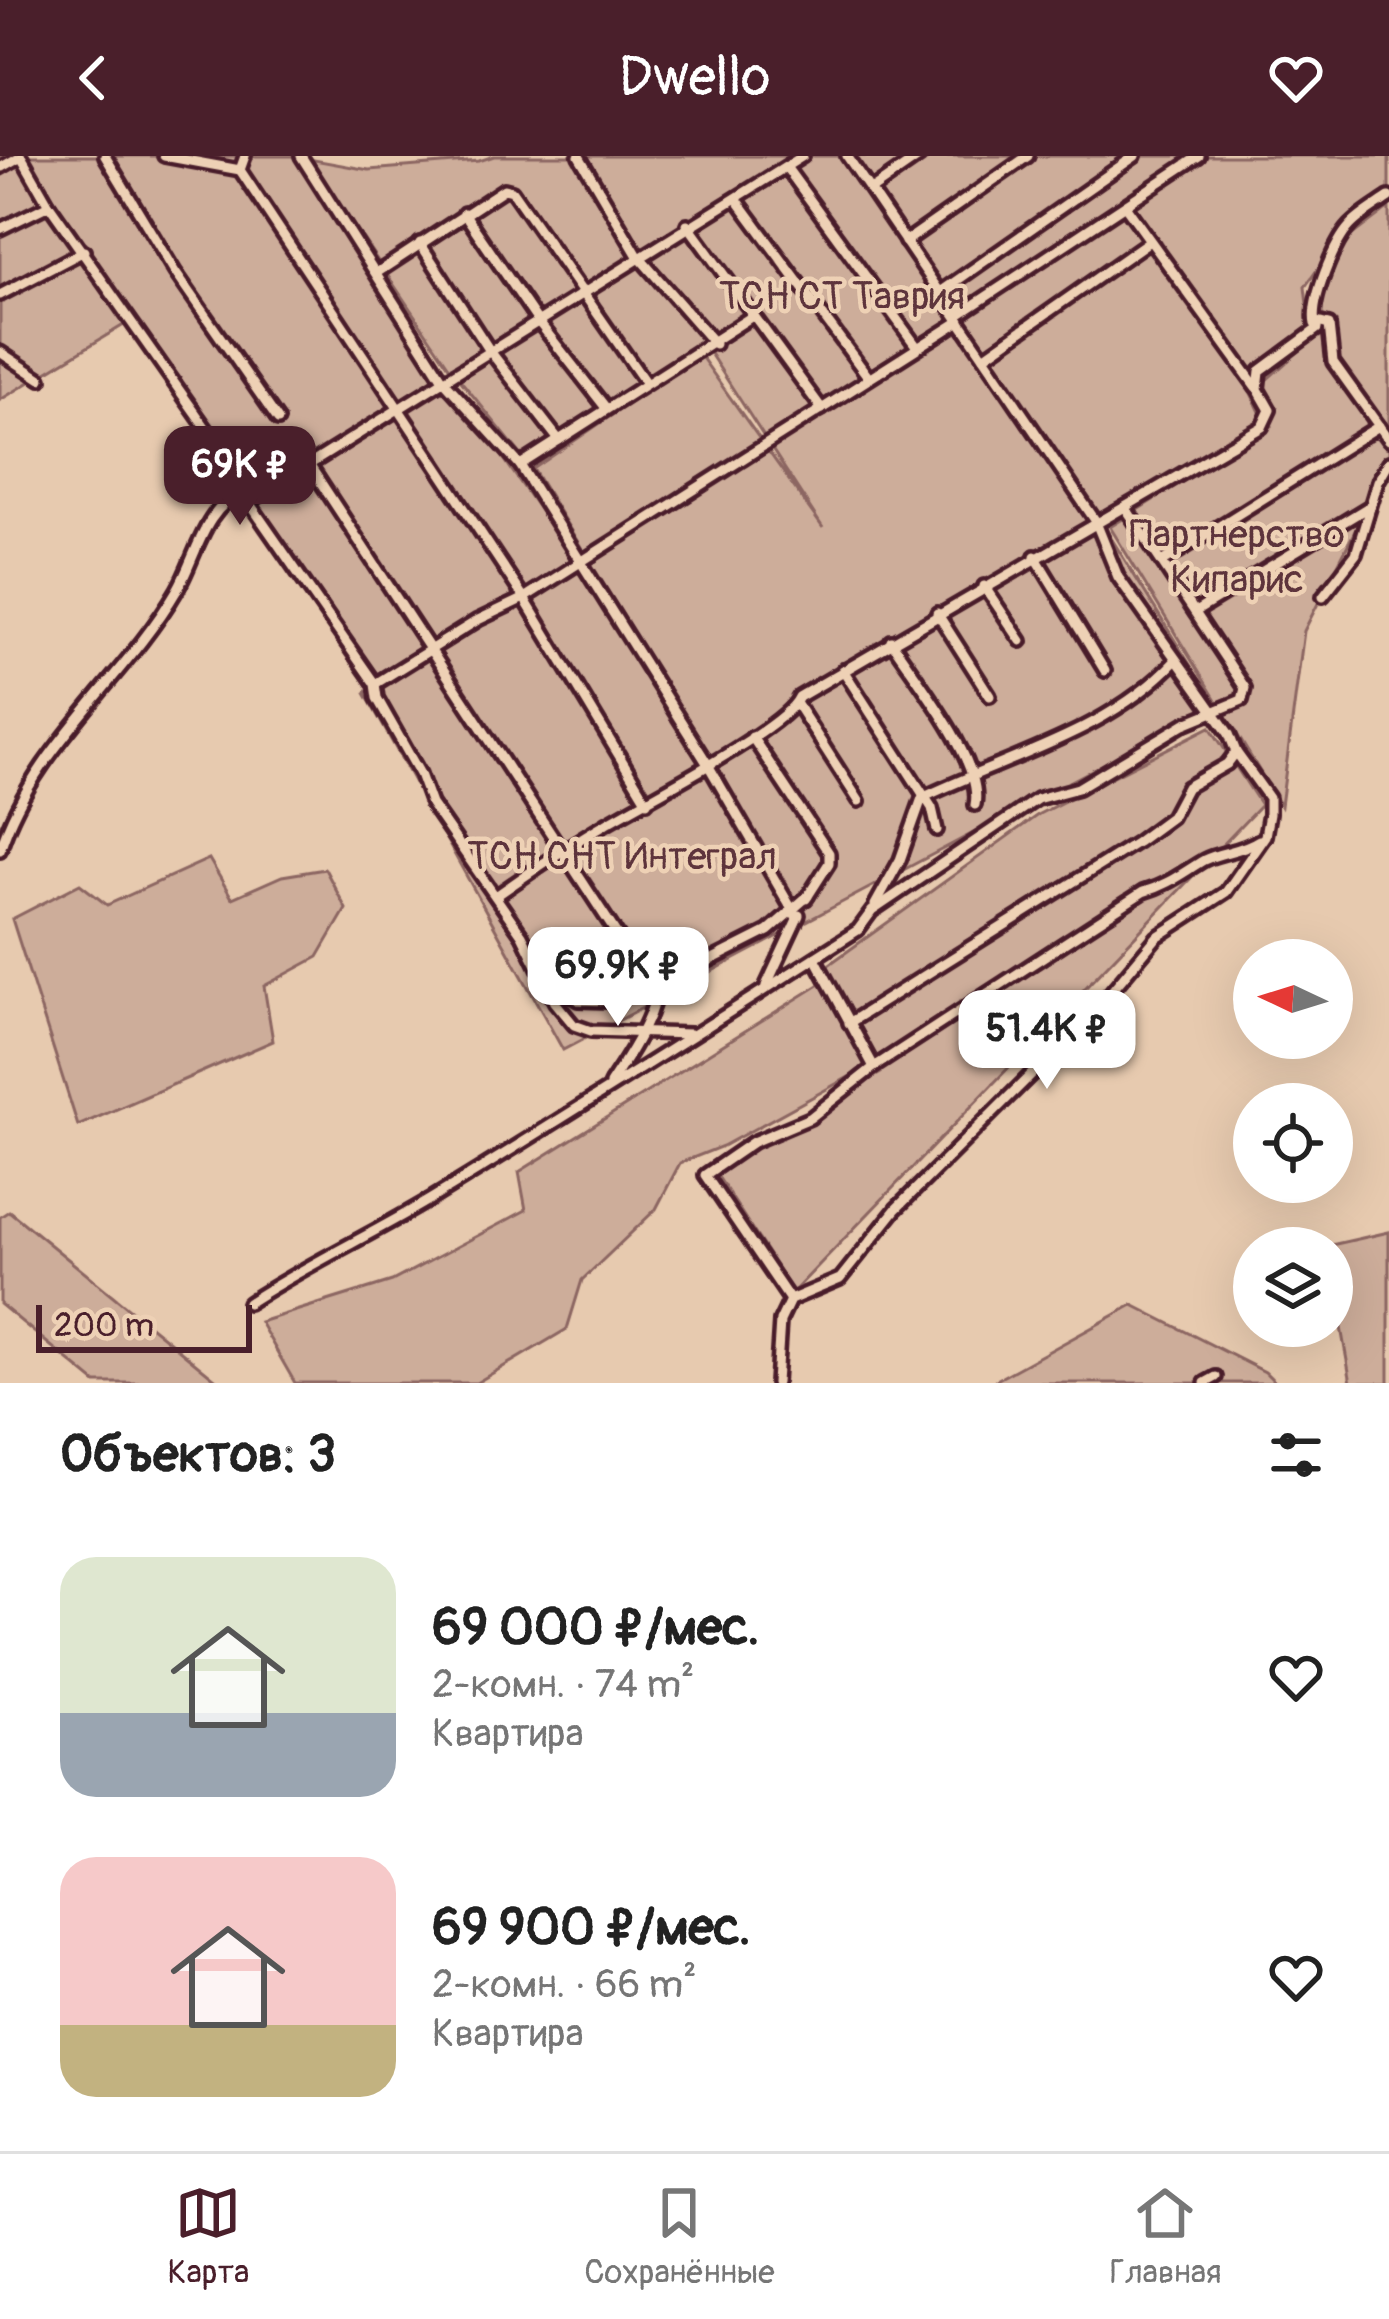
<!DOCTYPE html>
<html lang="ru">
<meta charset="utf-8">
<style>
:root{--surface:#fff;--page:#f2f2f2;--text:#222;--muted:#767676;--line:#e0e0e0;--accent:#4a1f2b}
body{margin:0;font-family:Pangolin,sans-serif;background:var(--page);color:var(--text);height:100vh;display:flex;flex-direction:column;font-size:45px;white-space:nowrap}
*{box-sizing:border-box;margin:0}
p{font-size:39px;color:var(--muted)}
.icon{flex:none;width:66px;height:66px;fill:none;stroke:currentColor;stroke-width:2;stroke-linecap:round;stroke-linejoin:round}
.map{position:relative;height:1227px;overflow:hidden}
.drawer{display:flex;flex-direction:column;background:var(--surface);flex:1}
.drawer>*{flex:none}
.needle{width:78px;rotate:274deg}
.buttons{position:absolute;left:1233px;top:783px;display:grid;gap:24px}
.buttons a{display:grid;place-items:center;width:120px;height:120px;border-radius:50%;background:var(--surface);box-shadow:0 12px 48px #0002;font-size:60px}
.scale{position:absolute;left:36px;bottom:30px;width:216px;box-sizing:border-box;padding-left:12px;border:6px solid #4a1f2b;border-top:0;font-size:33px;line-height:42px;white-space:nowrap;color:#4a1f2b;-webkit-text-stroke:9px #eed1b5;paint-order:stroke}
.price{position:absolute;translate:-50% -102px;padding:0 27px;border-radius:24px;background:#fff;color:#222;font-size:39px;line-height:78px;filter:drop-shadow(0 3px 6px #0008)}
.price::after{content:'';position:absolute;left:50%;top:72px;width:36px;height:27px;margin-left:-18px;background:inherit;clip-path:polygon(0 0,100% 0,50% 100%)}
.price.selected{background:var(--accent);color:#fff}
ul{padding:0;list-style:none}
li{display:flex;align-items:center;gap:36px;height:300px;padding:0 60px}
li span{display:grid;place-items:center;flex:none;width:336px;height:240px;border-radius:36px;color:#555}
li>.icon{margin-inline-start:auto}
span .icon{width:144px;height:144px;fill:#fffc;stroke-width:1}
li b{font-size:51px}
h2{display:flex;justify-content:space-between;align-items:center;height:144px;padding:0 60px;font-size:51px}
header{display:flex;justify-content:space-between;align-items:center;height:156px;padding:0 60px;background:var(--accent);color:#fff;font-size:54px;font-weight:600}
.tab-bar{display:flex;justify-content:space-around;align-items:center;height:168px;border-top:3px solid var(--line);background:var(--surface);font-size:33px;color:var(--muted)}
.tab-bar a{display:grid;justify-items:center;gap:6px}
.tab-bar .selected{color:var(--accent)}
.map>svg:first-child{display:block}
.green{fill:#cdad9a;stroke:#8c6662;stroke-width:3}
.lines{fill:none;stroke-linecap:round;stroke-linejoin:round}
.minor-casing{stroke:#4a1f2b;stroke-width:18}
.minor{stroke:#eed1b5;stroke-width:9}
.labels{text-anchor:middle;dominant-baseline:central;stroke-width:9;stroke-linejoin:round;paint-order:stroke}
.park-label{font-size:39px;fill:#5e343c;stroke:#eed1b5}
</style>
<header><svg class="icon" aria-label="back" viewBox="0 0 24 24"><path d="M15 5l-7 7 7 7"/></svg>Dwello<svg class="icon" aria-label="heart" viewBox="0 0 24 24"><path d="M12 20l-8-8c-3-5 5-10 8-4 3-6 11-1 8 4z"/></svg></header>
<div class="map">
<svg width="1389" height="1227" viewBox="0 0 1389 1227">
<rect width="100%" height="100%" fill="#e7caaf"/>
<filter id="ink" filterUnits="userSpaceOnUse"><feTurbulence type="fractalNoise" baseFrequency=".00833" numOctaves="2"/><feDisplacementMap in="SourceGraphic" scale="24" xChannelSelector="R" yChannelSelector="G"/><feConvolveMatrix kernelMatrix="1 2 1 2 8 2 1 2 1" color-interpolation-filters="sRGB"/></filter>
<g filter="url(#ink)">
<g class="green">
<polygon points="0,0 14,0 127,167 0,244"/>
<polygon points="26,0 295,0 571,400 579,395 662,523 533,313 700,199 823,372 702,185 523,301 448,209 309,3 369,14 479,5 494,0 1389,0 1389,44 1341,80 1305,131 1310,175 1248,231 1266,268 1103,369 1215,549 563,894 365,537 481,460 371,529"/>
<polygon points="1389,51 1389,308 1304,475 1281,650 1110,371 1272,270 1256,233 1313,183 1312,134 1347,83"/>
<polygon points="1210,571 1261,649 793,1136 713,1013 881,917 827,810 1039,658"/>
<polygon points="209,703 232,742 282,720 325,713 346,753 318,801 264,830 273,885 78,970 12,763 80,728 107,749"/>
<polygon points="822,827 867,911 723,990 680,1007 656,1053 582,1124 567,1173 476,1227 295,1227 260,1166 392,1125 526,1054 519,1016"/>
<polygon points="9,1055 220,1227 96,1227 0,1148 0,1061"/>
<polygon points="1389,1076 1389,1227 1351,1227 1332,1121 1332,1092 1327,1090"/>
<polygon points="1133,1149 1265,1216 1276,1227 991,1227"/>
</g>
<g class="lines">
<defs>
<g id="minor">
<polyline points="105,0 175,116 278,264"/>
<polyline points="164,0 240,14"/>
<polyline points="245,0 240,14 524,442 647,646"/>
<polyline points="301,0 443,224 520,309 707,607 797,762"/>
<polyline points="579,0 638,100 715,188"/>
<polyline points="786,11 917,191"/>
<polyline points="0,12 21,0 49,49 220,292 248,345 375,528 377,542 420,618 431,648 522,779 555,846 574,869 591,875 690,878"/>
<polyline points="871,34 920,0"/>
<polyline points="738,45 869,222"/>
<polyline points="1126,51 1256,231"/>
<polyline points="464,57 537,164 606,252"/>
<polyline points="687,68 822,253"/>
<polyline points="0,73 49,49"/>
<polyline points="905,86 1028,0"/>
<polyline points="420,87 490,195 559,284"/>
<polyline points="378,116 504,33 512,35 645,226"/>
<polyline points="939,137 1135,0"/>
<polyline points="0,139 84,95"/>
<polyline points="957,160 1199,0"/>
<path d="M1315,168C1310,146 1334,87 1350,70C1360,59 1376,50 1389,41"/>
<polyline points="0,196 41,223"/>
<polyline points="984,201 1148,86"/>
<path d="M308,307L620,783C628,790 638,790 645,797C680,829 628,900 610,928"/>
<polyline points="520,309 754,159"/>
<polyline points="1035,400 1105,515"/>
<polyline points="1162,406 1379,270"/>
<polyline points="984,430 1021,485"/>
<polyline points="1323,440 1356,398 1378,325 1389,306"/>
<polyline points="1195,456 1370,350"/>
<polyline points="937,457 990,540"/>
<path d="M891,485C915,522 984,607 975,649"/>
<polyline points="843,514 932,652 937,674"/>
<polyline points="375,528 478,464 524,442 960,165"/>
<polyline points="796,547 859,645"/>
<polyline points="752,581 829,697 829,707 806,743"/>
<path d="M0,694C32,592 125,523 177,434C196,402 204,351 242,337L248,345L256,342L803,0"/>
<path d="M496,740C532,715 567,690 605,668C641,646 785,573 799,541L1262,271L1270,254L1258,233L1260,215L1317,173V166L1329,169L1333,206L1389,284"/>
<path d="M875,749L900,704L922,642C1009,600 1108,577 1176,504"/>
<polyline points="815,802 874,911"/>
<polyline points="544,819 578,844 609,845 683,818 768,775 808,740"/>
<polyline points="766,830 799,759"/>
<polyline points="849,867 1137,686 1171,661 1187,631 1227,608 1236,596"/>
<path d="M790,1144L705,1019L753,986L810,962L874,911L1143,736C1168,729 1182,717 1204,704C1222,695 1241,696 1259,684"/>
<path d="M248,1147C309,1107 376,1077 439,1038C580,952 719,863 858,774L872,755L1037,643L1078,632L1184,568L1242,544L1245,532L1125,351"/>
<polyline points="776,1227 780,1165 790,1144 840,1123 896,1053 1095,855 1157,781 1226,736 1265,680 1269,658 1269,642 1236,596 1229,578 1118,421 1095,364 847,0"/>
<polyline points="1205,1227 1216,1221"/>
</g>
</defs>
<use href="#minor" class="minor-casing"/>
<use href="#minor" class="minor"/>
</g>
</g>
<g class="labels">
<g class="park-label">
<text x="842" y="140">ТСН СТ Таврия</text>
<text x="1237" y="378">Партнерство<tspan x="1237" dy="45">Кипарис</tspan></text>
<text x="622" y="700">ТСН СНТ Интеграл</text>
</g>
</g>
</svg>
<div class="buttons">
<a><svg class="needle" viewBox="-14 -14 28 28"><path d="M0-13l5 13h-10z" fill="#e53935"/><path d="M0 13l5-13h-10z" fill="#767676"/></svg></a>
<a><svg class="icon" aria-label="locate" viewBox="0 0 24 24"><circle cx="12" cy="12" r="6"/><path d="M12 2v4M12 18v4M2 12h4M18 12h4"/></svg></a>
<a><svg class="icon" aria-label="layers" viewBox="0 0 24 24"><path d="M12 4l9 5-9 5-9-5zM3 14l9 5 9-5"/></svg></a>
</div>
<div class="scale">200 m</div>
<b class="price selected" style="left:240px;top:372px">69K ₽</b>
<b class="price" style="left:618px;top:873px">69.9K ₽</b>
<b class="price" style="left:1047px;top:936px">51.4K ₽</b>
</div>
<section class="drawer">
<h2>Объектов: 3<svg class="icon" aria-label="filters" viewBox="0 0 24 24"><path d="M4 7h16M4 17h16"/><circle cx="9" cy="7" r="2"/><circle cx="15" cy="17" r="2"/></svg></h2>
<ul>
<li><span style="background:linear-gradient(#dfe7d0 65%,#9aa5b1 0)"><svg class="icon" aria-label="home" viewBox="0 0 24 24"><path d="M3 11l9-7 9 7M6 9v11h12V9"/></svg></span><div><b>69 000 ₽/мес.</b><p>2-комн. · 74 m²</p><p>Квартира</p></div><svg class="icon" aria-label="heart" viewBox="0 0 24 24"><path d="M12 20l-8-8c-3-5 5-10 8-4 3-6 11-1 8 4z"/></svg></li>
<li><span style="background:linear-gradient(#f6c9c9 70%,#c2b280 0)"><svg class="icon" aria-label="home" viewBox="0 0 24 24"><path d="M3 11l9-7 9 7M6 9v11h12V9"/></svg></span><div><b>69 900 ₽/мес.</b><p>2-комн. · 66 m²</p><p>Квартира</p></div><svg class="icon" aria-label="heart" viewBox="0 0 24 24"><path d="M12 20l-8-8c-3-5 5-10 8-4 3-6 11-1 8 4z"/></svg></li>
</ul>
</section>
<nav class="tab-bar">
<a class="selected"><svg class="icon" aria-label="map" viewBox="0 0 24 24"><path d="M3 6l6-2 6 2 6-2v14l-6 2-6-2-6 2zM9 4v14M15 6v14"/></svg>Карта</a>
<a><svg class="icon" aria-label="saved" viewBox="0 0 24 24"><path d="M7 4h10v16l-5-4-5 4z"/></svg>Сохранённые</a>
<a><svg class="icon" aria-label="home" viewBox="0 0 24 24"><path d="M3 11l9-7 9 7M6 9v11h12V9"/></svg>Главная</a>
</nav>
